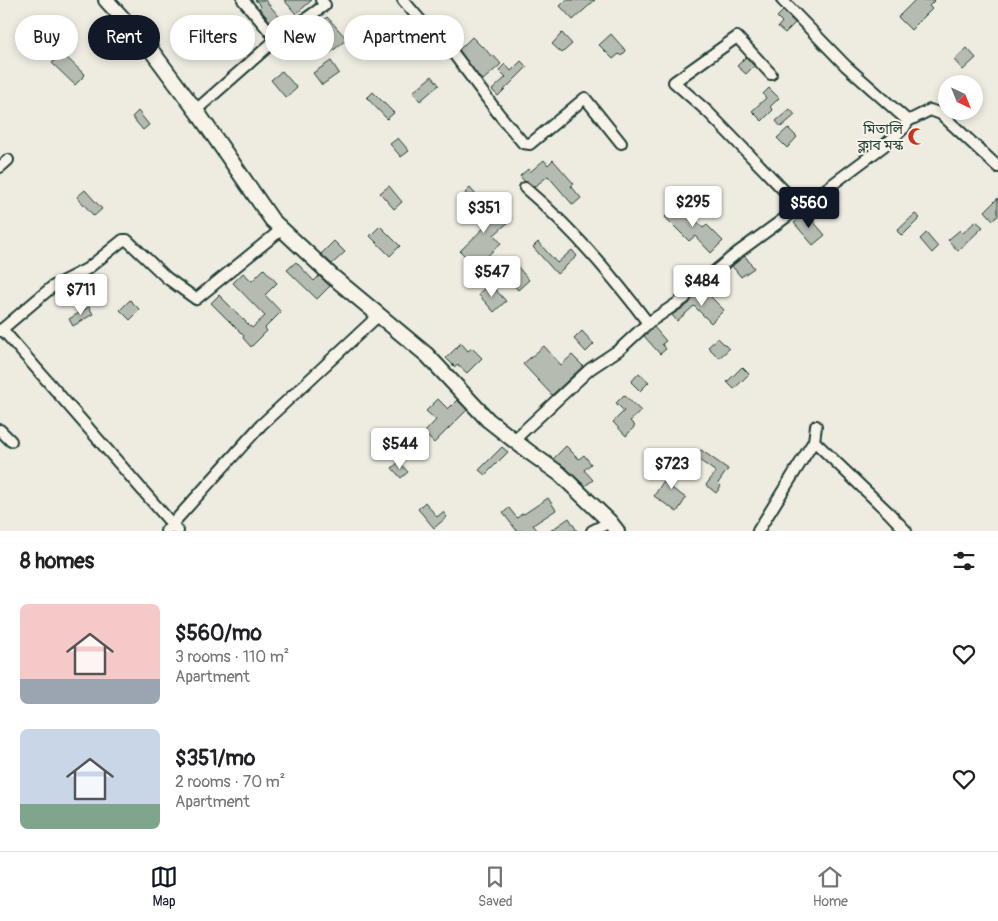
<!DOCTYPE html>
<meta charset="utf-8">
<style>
:root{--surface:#fff;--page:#f6f6f6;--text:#202124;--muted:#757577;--line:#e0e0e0;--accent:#111827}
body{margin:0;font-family:Pangolin,"Noto Sans Bengali",sans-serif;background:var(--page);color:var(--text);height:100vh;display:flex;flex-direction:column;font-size:19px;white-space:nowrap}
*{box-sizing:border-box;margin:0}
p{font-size:16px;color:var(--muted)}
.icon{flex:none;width:28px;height:28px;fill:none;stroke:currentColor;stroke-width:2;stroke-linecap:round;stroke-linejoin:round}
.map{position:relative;height:531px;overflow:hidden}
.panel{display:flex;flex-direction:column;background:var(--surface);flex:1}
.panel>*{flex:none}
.hud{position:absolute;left:15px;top:15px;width:500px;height:45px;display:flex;gap:10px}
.needle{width:32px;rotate:137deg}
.buttons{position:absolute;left:938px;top:75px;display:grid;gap:10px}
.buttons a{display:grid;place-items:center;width:45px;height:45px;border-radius:50%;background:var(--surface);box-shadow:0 2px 8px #0003;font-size:25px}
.price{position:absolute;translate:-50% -42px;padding:0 11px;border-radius:5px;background:#fff;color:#222;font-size:16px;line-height:32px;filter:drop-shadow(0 1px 2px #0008)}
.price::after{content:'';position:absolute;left:50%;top:30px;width:15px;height:11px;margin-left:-8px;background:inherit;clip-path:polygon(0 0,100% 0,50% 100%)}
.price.on{background:var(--accent);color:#fff}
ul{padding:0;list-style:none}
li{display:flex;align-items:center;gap:15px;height:125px;padding:0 20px}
li span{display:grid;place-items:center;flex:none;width:140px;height:100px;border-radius:8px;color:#555}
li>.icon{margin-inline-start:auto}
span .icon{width:60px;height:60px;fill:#fffc;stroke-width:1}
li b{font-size:21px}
h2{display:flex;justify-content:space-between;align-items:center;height:60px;padding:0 20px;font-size:21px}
.chip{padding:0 18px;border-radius:22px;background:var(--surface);box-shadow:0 2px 8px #0003;font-size:18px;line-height:45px}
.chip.on{background:var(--accent);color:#fff}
.dock{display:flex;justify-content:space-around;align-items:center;height:70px;border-top:1px solid var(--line);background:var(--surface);font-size:14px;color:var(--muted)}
.dock a{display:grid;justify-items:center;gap:2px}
.dock .on{color:var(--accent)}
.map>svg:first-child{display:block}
.building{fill:#b5bbb0;stroke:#1f3d34}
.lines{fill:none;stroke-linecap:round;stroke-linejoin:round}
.street-casing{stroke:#1f3d34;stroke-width:14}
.secondary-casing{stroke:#1f3d34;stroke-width:18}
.street{stroke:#f7f3e8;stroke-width:10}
.secondary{stroke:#f7f3e8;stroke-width:14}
.labels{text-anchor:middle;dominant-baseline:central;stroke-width:4;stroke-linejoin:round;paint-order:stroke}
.poi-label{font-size:14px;fill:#1f3d34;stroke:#f7f3e8;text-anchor:end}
</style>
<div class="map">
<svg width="998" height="531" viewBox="0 0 998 531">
<rect width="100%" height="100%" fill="#eeece1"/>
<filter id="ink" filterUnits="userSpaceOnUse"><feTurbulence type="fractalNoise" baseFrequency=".02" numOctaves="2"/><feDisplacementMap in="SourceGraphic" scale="10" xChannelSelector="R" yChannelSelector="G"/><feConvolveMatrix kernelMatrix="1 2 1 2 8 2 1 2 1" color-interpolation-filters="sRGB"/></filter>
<g filter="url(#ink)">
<g class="building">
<polygon points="255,0 265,0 283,21 276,28 259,8 261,6"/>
<polygon points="284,0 312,0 296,14"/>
<polygon points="566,0 595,0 573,20 560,6"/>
<polygon points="915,0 935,0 929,6 932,9 911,30 898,17"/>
<polygon points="783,11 795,23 785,33 778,27 782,22 777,17"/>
<polygon points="327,17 347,39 330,53 315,36 316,35 312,30"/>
<polygon points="562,33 572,44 562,53 552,44"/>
<polygon points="611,34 626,51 621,56 619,54 613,59 599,45"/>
<polygon points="472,37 482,47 483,46 491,56 493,55 501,64 482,81 459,50"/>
<polygon points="967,48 976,58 963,70 954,60"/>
<polygon points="62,53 85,75 75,85 52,63"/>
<polygon points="746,57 754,66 746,74 737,66"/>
<polygon points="331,61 339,73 322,85 313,73"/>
<polygon points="521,61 527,67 498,96 492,90 506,77 499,70 505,64 511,71"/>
<polygon points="282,71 297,88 286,98 271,80"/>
<polygon points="432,76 439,85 420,101 413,92"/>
<polygon points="769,88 779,98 770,107 773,110 762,121 752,111 766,98 763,94"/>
<polygon points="373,92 394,113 387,119 367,98"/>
<polygon points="790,109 795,115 781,127 776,121"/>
<polygon points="138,111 149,125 143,130 132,117"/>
<polygon points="788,128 797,137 787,148 777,138"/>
<polygon points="398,138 409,151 401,157 390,144"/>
<polygon points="544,160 548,165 553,160 574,184 571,186 581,198 573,205 548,176 534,187 529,183 524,181 520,176 528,169 530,172"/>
<polygon points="389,186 402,202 394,209 380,193"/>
<polygon points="470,188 497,219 506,212 512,219 494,235 501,243 476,267 460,251 490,222 465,193"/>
<polygon points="85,190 102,209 94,216 77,197"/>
<polygon points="998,198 998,216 993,220 985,211"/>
<polygon points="679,203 703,228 707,225 723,241 711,253 695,236 689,241 665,217"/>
<polygon points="806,213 825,235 813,245 794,223"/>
<polygon points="915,214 920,218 902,236 897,231"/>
<polygon points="976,221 983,227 958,251 948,240 960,230 963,233"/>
<polygon points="380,226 400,246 390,256 370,236"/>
<polygon points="926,233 938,247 932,253 920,239"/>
<polygon points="334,241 345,252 332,264 321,254"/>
<polygon points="538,242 557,263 572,250 577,256 557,274 533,247"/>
<polygon points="745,256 754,268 741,277 732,266"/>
<polygon points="296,262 314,281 319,276 330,286 317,299 287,270"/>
<polygon points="517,266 529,280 518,290 505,276"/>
<polygon points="264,269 277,283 265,295 281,312 265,328 267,331 251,347 243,338 244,336 211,303 219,295 252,328 265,316 233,283 243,273 252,281"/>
<polygon points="490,284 506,301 494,312 478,294"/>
<polygon points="706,288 709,291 707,293 724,310 711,323 694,306 677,321 672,315 689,304 692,298"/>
<polygon points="130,300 140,310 130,320 120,310"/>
<polygon points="89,307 93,314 73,326 69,319"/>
<polygon points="654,327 666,341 662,344 666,349 660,354 644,336"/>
<polygon points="582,331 594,344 586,352 574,339"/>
<polygon points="718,338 729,349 719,358 708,347"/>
<polygon points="461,343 468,351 472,348 482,358 467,373 458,365 455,367 446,358"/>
<polygon points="544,346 561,365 572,355 583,366 552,395 523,364"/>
<polygon points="742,367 749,374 734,389 727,382"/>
<polygon points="639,373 649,382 640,391 631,382"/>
<polygon points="624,395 641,411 630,421 635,426 626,436 613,422 624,411 616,403"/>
<polygon points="438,399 448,409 457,400 467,410 434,443 424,433 436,420 426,411"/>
<polygon points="566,446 579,459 584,455 591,464 584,470 593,480 585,486 566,468 553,459"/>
<polygon points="502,447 508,452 485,475 479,470"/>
<polygon points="701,450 728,469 718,483 721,486 716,493 706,485 716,472 695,457"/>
<polygon points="399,462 408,472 401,478 392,468"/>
<polygon points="673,463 678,468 680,465 686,470 670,487 686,498 677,512 654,496 663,482 664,483 673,473 668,467"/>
<polygon points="548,498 556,510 533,525 538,531 517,531 503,513 509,508 517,518 523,513 524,514"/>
<polygon points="425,502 437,517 443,512 447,517 434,528 418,509"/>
<polygon points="569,518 577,531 550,531"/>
</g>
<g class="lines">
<defs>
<g id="street">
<polyline points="243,0 277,40"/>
<polyline points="403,0 421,21 454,54 498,113 523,143 530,144 585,98 621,143"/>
<polyline points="782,0 846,66 908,121"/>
<polyline points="771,74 737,37 674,82 708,112 800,207"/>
<polyline points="196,110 272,43 325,5 321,0"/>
<polyline points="0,167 8,160"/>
<path d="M525,188C571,227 612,275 648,323"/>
<polyline points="2,329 178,531"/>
<polyline points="0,331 52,287 87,269 123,240 127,240 167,278 196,299 282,229"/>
<polyline points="0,430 11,441"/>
<polyline points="514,440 590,369 620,349 648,323 685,298 687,294 737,253 800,207 806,204 885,145 904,128 908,121 930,110 941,114 998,167"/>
<polyline points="814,441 889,513 906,531"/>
<polyline points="166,531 261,425 379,315"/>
<polyline points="592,531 610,522"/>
<polyline points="758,531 814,441 816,426"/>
</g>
<polyline id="secondary" points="106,0 148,46 200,116 272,220 333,277 427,355 488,420 529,452 560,474 610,522 617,531"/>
</defs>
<use href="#street" class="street-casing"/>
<use href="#secondary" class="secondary-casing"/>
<use href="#street" class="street"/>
<use href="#secondary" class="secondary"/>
</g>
</g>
<defs>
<symbol id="mosque-bare" viewBox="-9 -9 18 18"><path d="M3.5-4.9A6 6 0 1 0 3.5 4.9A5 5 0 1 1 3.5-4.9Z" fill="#c8321e" stroke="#f7f3e8" stroke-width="2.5" paint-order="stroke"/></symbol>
</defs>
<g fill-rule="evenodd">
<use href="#mosque-bare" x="904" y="124" width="25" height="25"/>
</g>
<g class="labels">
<g class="poi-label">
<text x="903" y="129">মিতালি<tspan x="903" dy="16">ক্লাব মস্ক</tspan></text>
</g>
</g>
</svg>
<div class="buttons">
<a><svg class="needle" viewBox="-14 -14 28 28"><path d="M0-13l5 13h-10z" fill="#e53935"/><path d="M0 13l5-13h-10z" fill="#757577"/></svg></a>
</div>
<b class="price" style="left:693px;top:228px">$295</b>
<b class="price on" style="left:809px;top:229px">$560</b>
<b class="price" style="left:484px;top:234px">$351</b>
<b class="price" style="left:492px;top:298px">$547</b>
<b class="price" style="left:702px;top:307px">$484</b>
<b class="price" style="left:81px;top:316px">$711</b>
<b class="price" style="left:400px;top:470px">$544</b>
<b class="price" style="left:672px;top:490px">$723</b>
<div class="hud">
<a class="chip">Buy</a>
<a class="chip on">Rent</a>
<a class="chip">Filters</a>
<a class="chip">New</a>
<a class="chip">Apartment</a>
</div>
</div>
<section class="panel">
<h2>8 homes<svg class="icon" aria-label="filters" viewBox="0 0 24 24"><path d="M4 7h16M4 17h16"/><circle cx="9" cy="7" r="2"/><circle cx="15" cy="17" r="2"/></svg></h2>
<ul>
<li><span style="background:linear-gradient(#f6c9c9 75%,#9aa5b1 0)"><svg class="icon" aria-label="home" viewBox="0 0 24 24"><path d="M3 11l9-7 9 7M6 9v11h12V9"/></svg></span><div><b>$560/mo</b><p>3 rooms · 110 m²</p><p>Apartment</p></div><svg class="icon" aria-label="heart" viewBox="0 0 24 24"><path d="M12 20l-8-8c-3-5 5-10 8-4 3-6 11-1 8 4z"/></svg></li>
<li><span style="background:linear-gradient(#c9d6e8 75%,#7fa58c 0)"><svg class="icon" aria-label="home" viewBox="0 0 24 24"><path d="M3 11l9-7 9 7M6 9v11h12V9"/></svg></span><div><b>$351/mo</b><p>2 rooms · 70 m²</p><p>Apartment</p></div><svg class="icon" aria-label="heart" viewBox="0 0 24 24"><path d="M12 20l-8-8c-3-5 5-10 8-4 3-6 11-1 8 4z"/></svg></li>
</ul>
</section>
<nav class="dock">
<a class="on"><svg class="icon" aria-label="map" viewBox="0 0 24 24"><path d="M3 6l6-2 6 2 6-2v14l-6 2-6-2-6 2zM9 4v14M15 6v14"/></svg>Map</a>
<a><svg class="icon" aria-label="saved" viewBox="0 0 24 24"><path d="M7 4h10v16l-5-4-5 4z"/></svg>Saved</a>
<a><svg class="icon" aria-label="home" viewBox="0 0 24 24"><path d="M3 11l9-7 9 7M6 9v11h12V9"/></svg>Home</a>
</nav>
